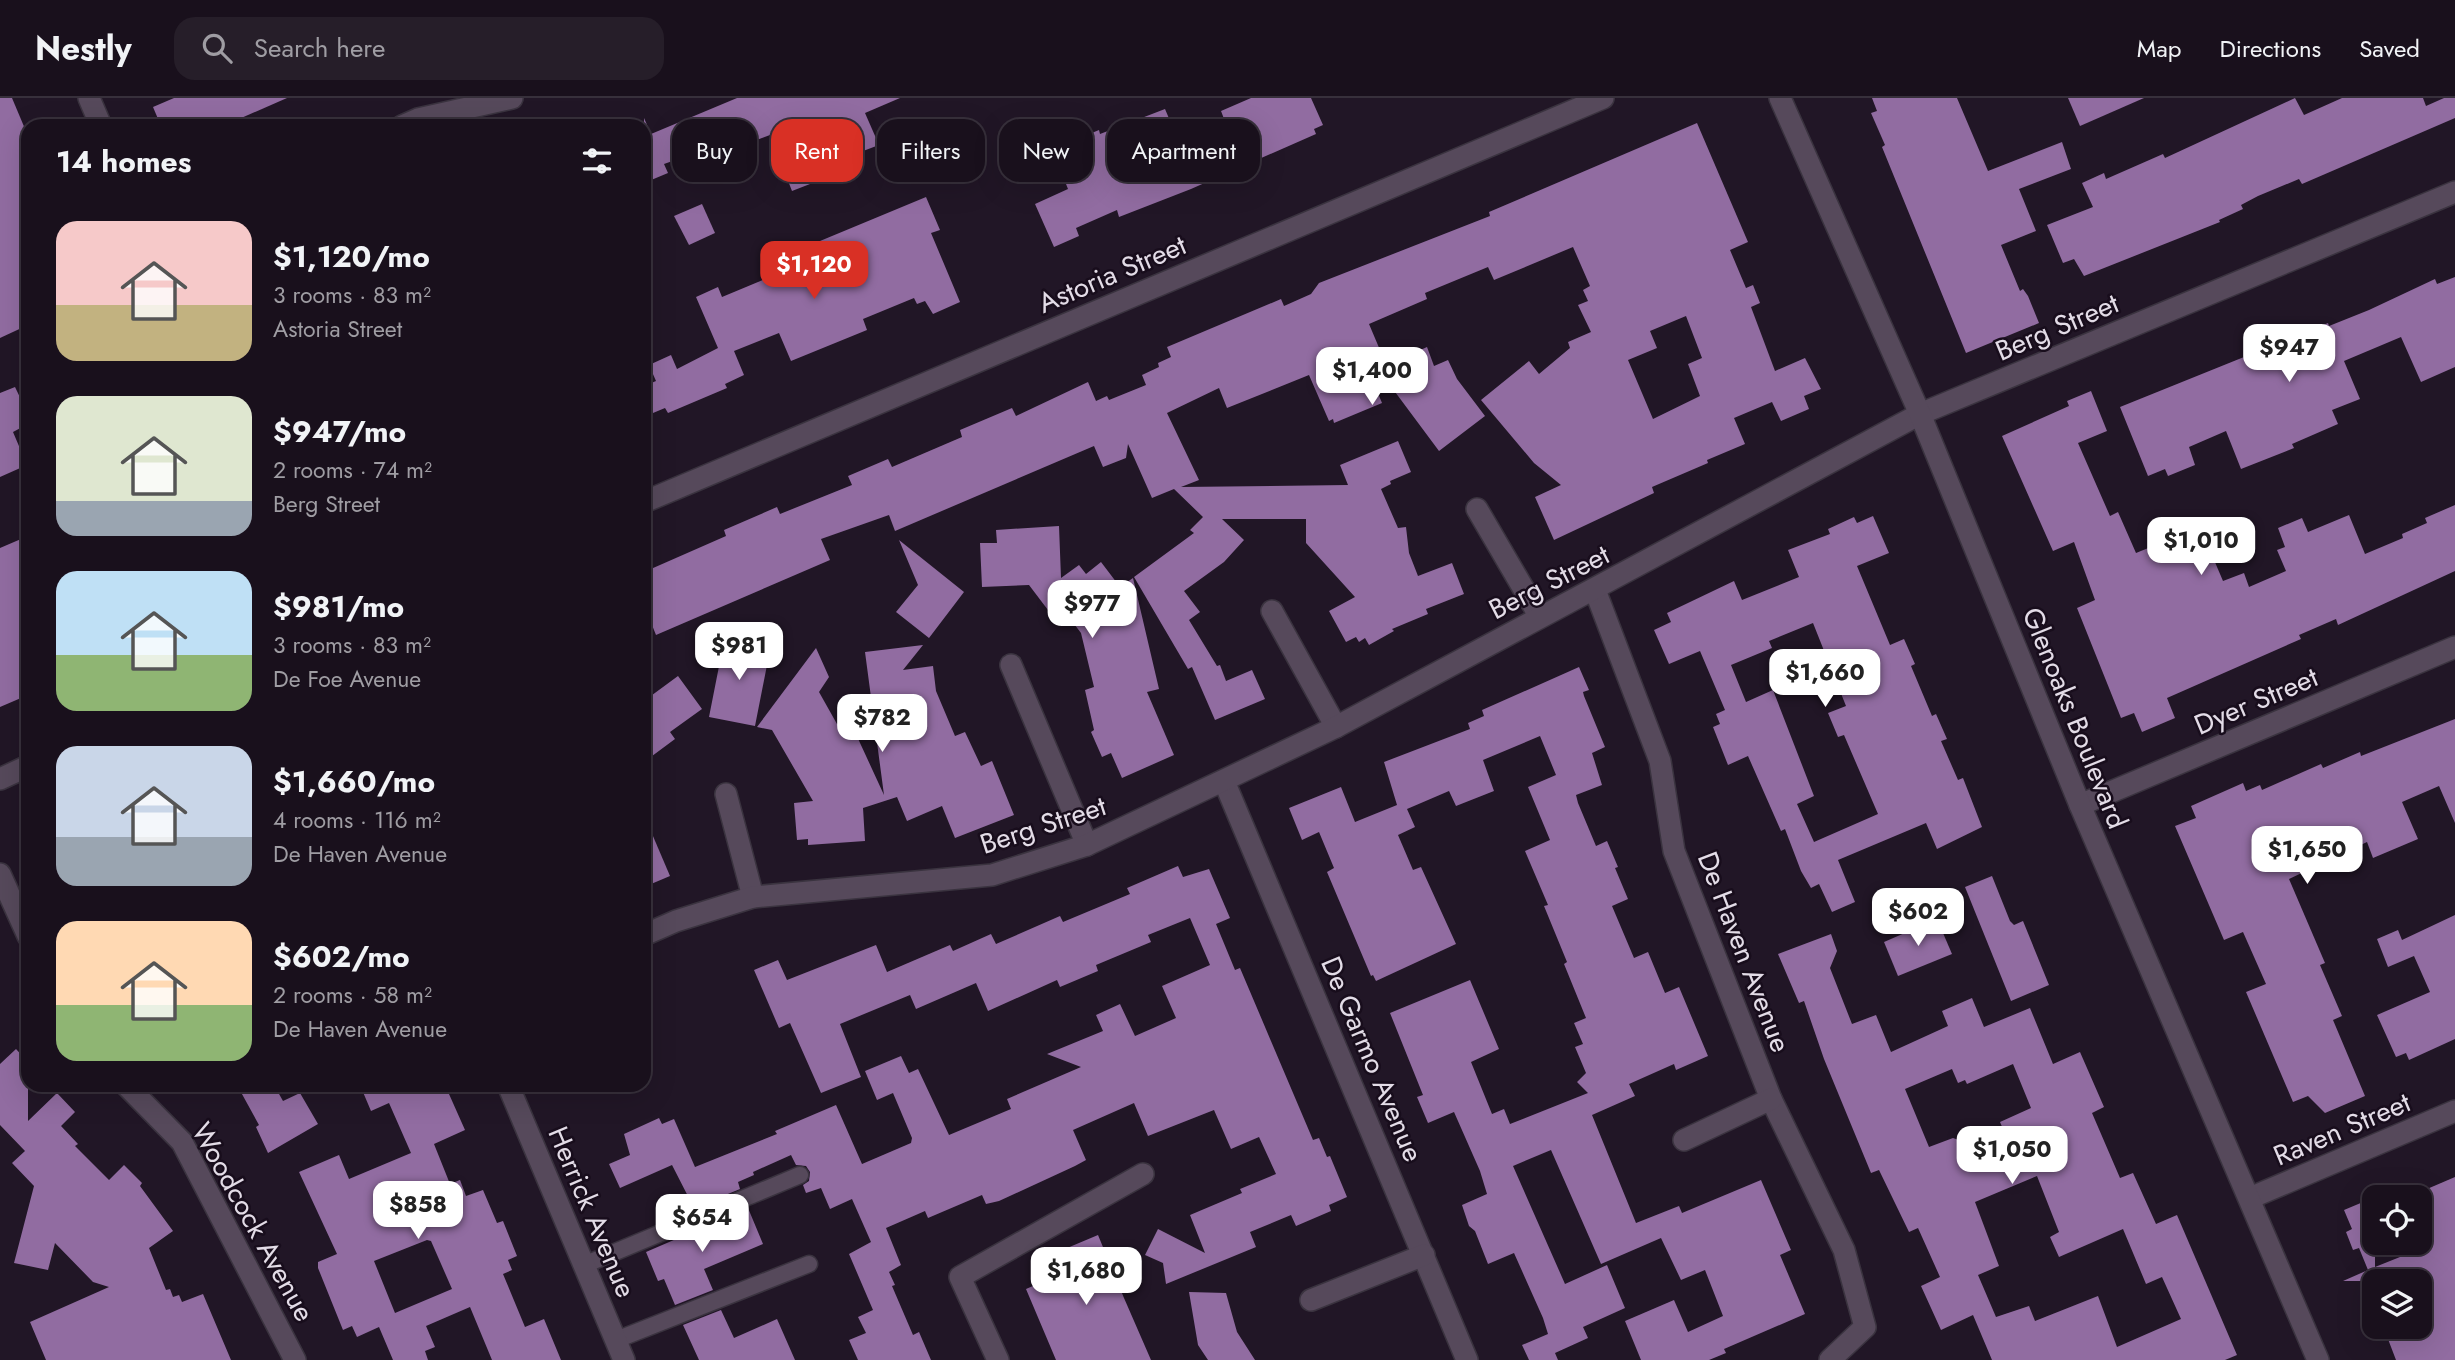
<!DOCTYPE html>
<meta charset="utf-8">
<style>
:root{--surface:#19101c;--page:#261e29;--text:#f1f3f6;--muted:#9f9da3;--line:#37303b;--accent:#d93025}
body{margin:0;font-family:Jost,sans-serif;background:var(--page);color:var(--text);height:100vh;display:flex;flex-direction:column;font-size:26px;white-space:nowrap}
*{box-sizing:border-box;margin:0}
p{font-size:23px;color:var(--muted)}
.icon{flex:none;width:38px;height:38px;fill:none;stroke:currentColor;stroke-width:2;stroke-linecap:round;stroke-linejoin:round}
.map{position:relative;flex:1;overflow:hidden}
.panel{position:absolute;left:21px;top:21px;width:630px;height:973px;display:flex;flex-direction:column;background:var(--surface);border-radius:21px;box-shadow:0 7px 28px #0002,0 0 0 2px var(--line)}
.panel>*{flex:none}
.top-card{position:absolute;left:672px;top:21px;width:665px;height:63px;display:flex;gap:14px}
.tools{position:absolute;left:2362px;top:1087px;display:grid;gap:14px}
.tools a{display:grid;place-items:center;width:70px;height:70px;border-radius:14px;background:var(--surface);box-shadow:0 7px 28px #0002,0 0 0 2px var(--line);font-size:35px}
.price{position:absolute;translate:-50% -60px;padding:0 16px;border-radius:14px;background:#fff;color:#222;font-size:23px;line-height:46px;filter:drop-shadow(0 2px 4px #0008)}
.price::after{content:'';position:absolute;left:50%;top:42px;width:21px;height:16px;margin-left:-10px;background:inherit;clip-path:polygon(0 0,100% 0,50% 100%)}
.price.current{background:var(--accent);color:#fff}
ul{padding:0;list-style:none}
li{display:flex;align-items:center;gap:21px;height:175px;padding:0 35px}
li span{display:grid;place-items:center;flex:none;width:196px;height:140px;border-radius:21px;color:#555}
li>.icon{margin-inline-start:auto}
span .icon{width:84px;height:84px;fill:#fffc;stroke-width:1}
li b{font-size:30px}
h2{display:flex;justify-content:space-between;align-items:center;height:84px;padding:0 35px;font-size:30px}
.chip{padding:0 24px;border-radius:21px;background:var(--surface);box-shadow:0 7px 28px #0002,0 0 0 2px var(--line);font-size:24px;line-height:63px}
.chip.current{background:var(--accent);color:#fff}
header{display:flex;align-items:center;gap:42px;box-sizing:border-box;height:98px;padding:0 35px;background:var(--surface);border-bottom:2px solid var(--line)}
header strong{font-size:33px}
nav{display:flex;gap:38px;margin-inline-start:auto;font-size:24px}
.search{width:490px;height:63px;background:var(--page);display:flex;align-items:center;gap:18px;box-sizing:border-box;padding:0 24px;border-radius:21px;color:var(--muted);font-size:26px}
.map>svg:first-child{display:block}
.building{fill:#916ca1;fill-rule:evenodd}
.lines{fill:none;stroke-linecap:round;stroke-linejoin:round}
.lane-casing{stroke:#3a333f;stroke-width:19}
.street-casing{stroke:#3a333f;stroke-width:24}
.secondary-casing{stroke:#3a333f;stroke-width:24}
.lane{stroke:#56495b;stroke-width:16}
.street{stroke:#56495b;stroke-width:21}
.secondary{stroke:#56495b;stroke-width:21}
.labels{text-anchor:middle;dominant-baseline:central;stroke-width:5;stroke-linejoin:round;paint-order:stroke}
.street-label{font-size:28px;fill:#e3dce7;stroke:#180d1c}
</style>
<header>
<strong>Nestly</strong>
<div class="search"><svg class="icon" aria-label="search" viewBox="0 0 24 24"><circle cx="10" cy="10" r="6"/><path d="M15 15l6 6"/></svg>Search here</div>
<nav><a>Map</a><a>Directions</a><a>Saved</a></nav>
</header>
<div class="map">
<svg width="2455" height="1262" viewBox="0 0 2455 1262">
<rect width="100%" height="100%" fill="#211626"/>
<g class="building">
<polygon points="0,0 12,0 28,38 28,227 0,240"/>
<polygon points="174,0 287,0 223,28 161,28 153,9"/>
<polygon points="737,0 900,0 865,15 879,47 842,61 846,72 792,93 770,37 716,57 712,49 664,66 668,75 644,85 644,20 651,36"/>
<polygon points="1251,0 1311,0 1323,27 1314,31 1316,36 1191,91 1119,119 1117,112 1076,130 1079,138 1054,149 1035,106 1068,91 1047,38 1082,23 1087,37 1099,32 1100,36 1165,11 1185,58 1231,39 1221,13"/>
<polygon points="1872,0 1957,0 1988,73 2062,44 2071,71 2019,91 2036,133 2001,147 2020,193 2023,191 2028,198 2039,225 1966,255 1882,49 1885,47 1871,15 1877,13"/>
<polygon points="2068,0 2144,0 2080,28"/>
<polygon points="2295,0 2304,17 2342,0 2423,0 2426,8 2444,0 2455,0 2455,20 2302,86 2299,81 2258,98 2241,107 2243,111 2219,122 2220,124 2084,178 2074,161 2063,165 2047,127 2093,109 2082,85 2104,75 2106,81 2163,56 2165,60"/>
<path d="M1697,25L1748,144L1730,152L1746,190L1753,187L1760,205L1751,209L1775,273L1805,260L1821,291L1804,298L1809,311L1781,323L1772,304L1734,320L1745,346L1707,362L1708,365L1652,389L1654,395L1554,442L1535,399L1561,387L1534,365L1481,302L1529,263L1539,276L1570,250L1568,244L1591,234L1578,207L1588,203L1583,192L1590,188L1573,149L1494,182L1488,169L1425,195L1427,201L1369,226L1380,252L1364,261L1382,305L1334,325L1333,321L1329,323L1309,277L1227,310L1219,290L1167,315L1199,382L1181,389L1348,387L1340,367L1398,343L1411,374L1390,383L1391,386L1381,391L1398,430L1406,429L1409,455L1418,478L1452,465L1464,496L1426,511L1428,516L1392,531L1394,533L1369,547L1365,540L1359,544L1356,539L1346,544L1329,513L1355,499L1306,445V421H1222L1244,442L1224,464L1184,493L1200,514L1189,522L1217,568L1220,567L1226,583L1252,572L1265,601L1215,622L1192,569L1188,571L1134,479L1194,435L1190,432L1203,419L1174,391L1152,400L1128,346L1126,360L1103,369L1094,348L895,433L889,417L821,441L830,462L656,537L644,507V474L726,438L724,432L777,409L780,416L852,387L848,378L888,361L892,369L962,339L960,332L1012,310L1016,318L1088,284L1096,303L1107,298L1109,302L1146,287L1142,277L1159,269L1158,265L1171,259L1167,249L1281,201L1284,208L1311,196L1319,185L1490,118L1489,114ZM1686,218L1702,260L1688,266L1700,298L1653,321L1628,262L1657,250L1650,233Z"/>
<polygon points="926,99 940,132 931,135 960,204 933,216 925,203 917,206 914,200 863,221 867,232 791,263 779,235 734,253 744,277 725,286 727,290 668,315 665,310 653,315 651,311 644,314 644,288 656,283 649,267 671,257 677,271 718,250 696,199 718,189 722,199 770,179 769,176 824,153 820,143"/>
<polygon points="702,106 715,135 689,147 674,118"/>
<polygon points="2455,179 2455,269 2421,284 2401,239 2344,263 2360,301 2332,312 2338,326 2292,346 2294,350 2241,371 2226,333 2189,349 2195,367 2168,378 2165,371 2148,378 2120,309 2328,225 2329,228 2369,212 2435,181 2437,186"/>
<polygon points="1427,249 1434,268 1448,262 1457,281 1485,318 1439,353 1378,271"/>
<polygon points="15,289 28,316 28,326 13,334 27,367 0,379 0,295"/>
<polygon points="2091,293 2107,333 2078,345 2110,418 2118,414 2136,455 2200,429 2223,483 2244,475 2249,489 2286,473 2277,452 2285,449 2278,430 2302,420 2308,434 2349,417 2365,456 2403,440 2402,436 2427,425 2425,420 2455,407 2455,473 2338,527 2336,521 2299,537 2301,541 2167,600 2175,620 2142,634 2134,615 2121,620 2077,510 2095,502 2074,444 2053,453 2002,338 2069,308 2067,303"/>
<path d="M1873,418L1889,455L1857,468L1890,547L1904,541L1915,566L1911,568L1932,618L1936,616L1947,641L1941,643L1958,682L1963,680L1982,729L1937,751L1926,725L1838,762L1855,804L1832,814L1819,786L1811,790L1801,773L1785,731L1781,733L1748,658L1728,667L1713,629L1720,626L1716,616L1725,612L1700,553L1669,566L1654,532L1671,524L1667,515L1734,483L1742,502L1799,479L1788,452L1830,436L1828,431L1854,419L1857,425ZM1813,525L1846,608L1828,615L1838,639L1844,637L1878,716L1814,744L1797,706L1814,698L1773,592L1746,604L1731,567L1772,550L1769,543Z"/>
<polygon points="1059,428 1061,480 1079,467 1086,476 1101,464 1120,489 1133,480 1159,591 1147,594 1174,657 1122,680 1111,655 1102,659 1091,634 1094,632 1085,592 1094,589 1081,535 1061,509 1051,516 1029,487 982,489 980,445 997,445 996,432"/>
<polygon points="28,438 28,597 0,609 0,450"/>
<polygon points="899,442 964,494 929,540 896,514 918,487"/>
<polygon points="759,534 757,559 768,562 755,628 709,619 723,548"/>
<polygon points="923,547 903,572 933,568 936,593 955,638 965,634 981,668 992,663 1014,717 955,740 942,708 907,723 897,699 863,710 865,743 808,747 808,741 797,742 794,705 813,703 772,632 757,629 816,550 829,579 819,594 837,626 849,621 884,697 865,554"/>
<polygon points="1579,569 1589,592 1583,594 1584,598 1605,649 1592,655 1602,687 1576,697 1578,705 1596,748 1607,743 1618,769 1615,770 1628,801 1612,808 1634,860 1648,854 1665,895 1679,889 1708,958 1676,972 1674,966 1629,986 1635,998 1592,1017 1636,1125 1679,1108 1682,1115 1761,1082 1791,1152 1780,1157 1805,1216 1724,1251 1726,1255 1709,1262 1641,1262 1625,1223 1674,1202 1688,1234 1723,1218 1705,1172 1681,1182 1661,1140 1601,1166 1551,1052 1513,1068 1565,1186 1607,1167 1625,1210 1583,1229 1588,1240 1555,1255 1558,1262 1529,1262 1522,1247 1548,1236 1543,1220 1514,1155 1488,1166 1475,1133 1469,1128 1462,1107 1487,1096 1480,1073 1454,1014 1428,1025 1417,999 1423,997 1390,915 1470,882 1499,951 1471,964 1492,1016 1504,1011 1510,1026 1588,995 1577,984 1586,975 1575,949 1583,946 1574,925 1586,920 1564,866 1567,864 1544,808 1548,807 1525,753 1550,742 1528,689 1556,677 1540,638 1483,662 1494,693 1456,708 1449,693 1407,711 1415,729 1398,737 1413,772 1421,769 1456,846 1376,883 1373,877 1371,878 1327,774 1334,770 1319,734 1302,742 1289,710 1341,689 1355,724 1397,707 1384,664 1470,631 1468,625 1484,618 1482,612"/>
<polygon points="678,578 702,611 670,634 675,641 644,664 644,603"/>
<polygon points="2455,621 2455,725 2439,688 2402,704 2418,741 2373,760 2367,744 2289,781 2325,865 2320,867 2342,918 2333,922 2365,998 2325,1015 2308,998 2293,1004 2246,894 2266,886 2243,834 2224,842 2175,728 2196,720 2191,708 2243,685 2246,693 2260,687 2262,692 2321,666 2323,670 2360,654 2361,658"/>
<polygon points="644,717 670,778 644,789"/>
<polygon points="1178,768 1183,779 1209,771 1230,820 1216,826 1235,872 1240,870 1313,1042 1319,1040 1327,1059 1330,1058 1347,1099 1329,1107 1331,1113 1296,1128 1291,1117 1250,1134 1256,1149 1166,1186 1163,1165 1145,1157 1158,1131 1205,1155 1190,1117 1242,1095 1240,1091 1276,1076 1259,1039 1231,1051 1214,1012 1148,1038 1134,1005 1073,1032 1086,1062 1075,1068 999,1103 986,1106 982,1097 928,1120 925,1113 886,1130 901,1167 889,1174 895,1187 892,1188 913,1237 919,1234 931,1262 858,1262 849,1242 866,1235 858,1219 873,1212 849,1156 871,1144 852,1101 830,1111 821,1090 806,1095 803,1087 809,1083 810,1074 806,1068 796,1067 791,1057 753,1074 754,1077 738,1084 740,1091 694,1110 672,1067 620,1090 609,1066 630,1057 624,1036 659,1020 662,1026 674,1021 695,1069 777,1036 775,1033 836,1007 862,1066 911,1045 912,1040 893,995 877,1002 865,973 901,958 909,975 918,971 949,1037 1011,1011 1007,1001 1081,969 1047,956 1103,933 1096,917 1120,906 1135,938 1176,920 1162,888 1210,867 1190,820 1148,837 1151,844 1096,867 1098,873 1060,889 1057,882 988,913 976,885 916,911 910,897 840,926 861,979 821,995 790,925 779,930 754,872 778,862 787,882 876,847 887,874 950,847 953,853 991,836 996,846 1060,818 1063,824 1130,796 1127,790"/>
<polygon points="1992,778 2010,823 2014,827 2023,823 2049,887 2011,903 1965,789"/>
<polygon points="2455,817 2455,941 2409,962 2406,955 2396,959 2377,917 2430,894 2414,858 2388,869 2377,841 2398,832 2402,842"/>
<polygon points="1937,821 1952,856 1898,878 1884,844"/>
<path d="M1831,836L1837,853L1830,870L1852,926L1876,917L1891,954L1948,928L1942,913L1972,900L1984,929L2030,910L2053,966L2080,954L2104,1009L2092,1015L2120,1080L2133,1075L2156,1126L2177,1117L2237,1257L2225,1262H1992L1973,1217L1941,1232L1921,1188L1940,1179L1918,1130L1909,1134L1879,1072L1871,1075L1824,961L1804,903L1799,905L1778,856ZM2013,966L2031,1010L2000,1024L2016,1062L1953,1040L1929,1049L1905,991L1952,971L1958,985L1965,982L1967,986ZM2037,1078L2059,1134L2050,1139L2059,1159L2123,1131L2146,1186L2162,1179L2181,1221L2117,1249L2098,1198L2035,1223L2029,1208L1996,1219L1978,1177L1999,1168L1975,1104Z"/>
<polygon points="16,951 28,964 28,1023 57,995 75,1014 61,1028 78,1046 75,1048 109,1082 124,1067 142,1085 140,1088 173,1133 149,1150 166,1192 170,1191 173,1199 179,1197 182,1204 203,1196 231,1262 46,1262 30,1224 109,1189 93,1184 55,1145 48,1172 14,1165 34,1088 12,1065 25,1053 0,1027 0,966"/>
<polygon points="237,987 274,987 283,1003 300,995 318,1026 268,1055 256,1029 259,1027"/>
<path d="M360,987H445L465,1032L434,1046L450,1086L460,1082L466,1098L483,1092L497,1125L503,1123L517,1158L508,1162L512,1172L503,1176L525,1229L544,1221L561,1262H492L470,1209L426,1228L435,1249L425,1253L428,1262H393L379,1229L357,1239L352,1228L343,1232L318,1170V1164L337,1156L299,1074L339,1057L349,1081L411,1055L389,1005L371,1013ZM427,1142L431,1143L452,1191L395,1215L374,1163Z"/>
<polygon points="2455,1079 2455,1262 2396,1262 2383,1228 2420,1228 2420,1183 2375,1183 2374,1187 2372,1183 2343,1183 2368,1172 2359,1150 2353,1152 2346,1134 2352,1131 2344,1112 2375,1099 2375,1169 2420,1151 2420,1094"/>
<polygon points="748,1110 763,1146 704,1171 713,1192 675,1207 664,1181 658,1183 646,1154"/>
<polygon points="1098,1137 1124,1200 1151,1262 1056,1262 1026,1191 1049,1181 1041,1161"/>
<polygon points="1189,1194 1226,1195 1237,1234 1255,1262 1208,1262 1198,1247"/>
<polygon points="721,1212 734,1240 777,1221 795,1262 699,1262 683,1227"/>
</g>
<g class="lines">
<defs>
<g id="lane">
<polyline points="584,1167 800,1077"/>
<polyline points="616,1242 809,1166"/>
</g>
<g id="street">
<polyline points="402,28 418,21 512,0"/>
<polyline points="644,404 1603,0"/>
<polyline points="1477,411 1540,519"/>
<polyline points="1595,492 1660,663 1674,753 1771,1001 1844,1152 1865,1229 1830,1262"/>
<polyline points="1272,513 1336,629"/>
<polyline points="1011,567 1087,747"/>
<polyline points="0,681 28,668"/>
<polyline points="1224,683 1467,1262"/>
<polyline points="726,696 753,799"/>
<polyline points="2080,707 2455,549"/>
<polyline points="0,776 28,838"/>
<polyline points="644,837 676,823 753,799 992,777 1087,747 1336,629 1920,316 2455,94"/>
<polyline points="126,987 182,1044 295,1262"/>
<polyline points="1684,1042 1771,1001"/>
<polyline points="2250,1100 2455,1013"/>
<polyline points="1311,1202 1424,1157"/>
<polyline points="998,1262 960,1179 1143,1076"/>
</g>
<g id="secondary">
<polyline points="89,0 101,28"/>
<polyline points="1780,0 1920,316 2080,707 2318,1262"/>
<polyline points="508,987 624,1262"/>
</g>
</defs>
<use href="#lane" class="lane-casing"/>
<use href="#street" class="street-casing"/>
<use href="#secondary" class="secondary-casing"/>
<use href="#lane" class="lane"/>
<use href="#street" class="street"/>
<use href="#secondary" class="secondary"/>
</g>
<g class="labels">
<g class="street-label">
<text transform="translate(1112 176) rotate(-23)">Astoria Street</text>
<text transform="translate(2057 229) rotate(-23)">Berg Street</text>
<text transform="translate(1549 484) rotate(-27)">Berg Street</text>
<text transform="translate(2256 603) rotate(-23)">Dyer Street</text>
<text transform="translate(2075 620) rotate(68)">Glenoaks Boulevard</text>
<text transform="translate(1043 727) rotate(-18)">Berg Street</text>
<text transform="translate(1744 854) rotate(69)">De Haven Avenue</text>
<text transform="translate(1372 961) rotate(67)">De Garmo Avenue</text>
<text transform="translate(2342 1031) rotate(-23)">Raven Street</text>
<text transform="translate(592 1114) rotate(67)">Herrick Avenue</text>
<text transform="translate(253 1124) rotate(61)">Woodcock Avenue</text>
</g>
</g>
</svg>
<div class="tools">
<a><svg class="icon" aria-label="locate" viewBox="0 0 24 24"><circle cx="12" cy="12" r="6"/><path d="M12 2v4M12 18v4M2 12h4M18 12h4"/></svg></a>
<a><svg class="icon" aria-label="layers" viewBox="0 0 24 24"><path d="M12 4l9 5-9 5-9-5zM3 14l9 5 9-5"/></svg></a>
</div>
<b class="price current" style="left:814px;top:203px">$1,120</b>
<b class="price" style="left:2289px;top:286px">$947</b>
<b class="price" style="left:1372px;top:309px">$1,400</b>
<b class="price" style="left:2201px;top:479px">$1,010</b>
<b class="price" style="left:1092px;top:542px">$977</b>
<b class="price" style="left:739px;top:584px">$981</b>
<b class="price" style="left:1825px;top:611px">$1,660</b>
<b class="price" style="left:882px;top:656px">$782</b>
<b class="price" style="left:2307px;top:788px">$1,650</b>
<b class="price" style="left:1918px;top:850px">$602</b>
<b class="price" style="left:2012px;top:1088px">$1,050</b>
<b class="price" style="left:418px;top:1143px">$858</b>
<b class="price" style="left:702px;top:1156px">$654</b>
<b class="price" style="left:1086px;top:1209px">$1,680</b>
<div class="top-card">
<a class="chip">Buy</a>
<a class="chip current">Rent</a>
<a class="chip">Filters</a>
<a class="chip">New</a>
<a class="chip">Apartment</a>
</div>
<section class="panel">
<h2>14 homes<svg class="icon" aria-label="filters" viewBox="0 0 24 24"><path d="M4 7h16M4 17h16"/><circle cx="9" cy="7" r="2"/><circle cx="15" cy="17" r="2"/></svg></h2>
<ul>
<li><span style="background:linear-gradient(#f6c9c9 60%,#c2b280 0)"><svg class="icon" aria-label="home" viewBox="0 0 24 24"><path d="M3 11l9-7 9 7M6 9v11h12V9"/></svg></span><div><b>$1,120/mo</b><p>3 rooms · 83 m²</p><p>Astoria Street</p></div></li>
<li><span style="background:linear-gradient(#dfe7d0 75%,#9aa5b1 0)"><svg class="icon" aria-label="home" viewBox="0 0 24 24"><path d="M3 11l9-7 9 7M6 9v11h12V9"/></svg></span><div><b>$947/mo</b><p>2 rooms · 74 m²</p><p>Berg Street</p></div></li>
<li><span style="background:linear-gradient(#bfe0f5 60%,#8fb573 0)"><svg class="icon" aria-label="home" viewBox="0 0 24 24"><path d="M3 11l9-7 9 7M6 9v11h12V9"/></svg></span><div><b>$981/mo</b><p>3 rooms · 83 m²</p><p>De Foe Avenue</p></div></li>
<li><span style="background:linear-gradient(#c9d6e8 65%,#9aa5b1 0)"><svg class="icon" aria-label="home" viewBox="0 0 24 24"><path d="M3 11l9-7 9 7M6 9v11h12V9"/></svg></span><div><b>$1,660/mo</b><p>4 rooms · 116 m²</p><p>De Haven Avenue</p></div></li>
<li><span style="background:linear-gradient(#ffd9b3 60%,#8fb573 0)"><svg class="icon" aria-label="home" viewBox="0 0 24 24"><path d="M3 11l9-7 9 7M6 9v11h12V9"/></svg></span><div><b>$602/mo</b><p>2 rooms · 58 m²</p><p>De Haven Avenue</p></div></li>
</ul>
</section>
</div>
